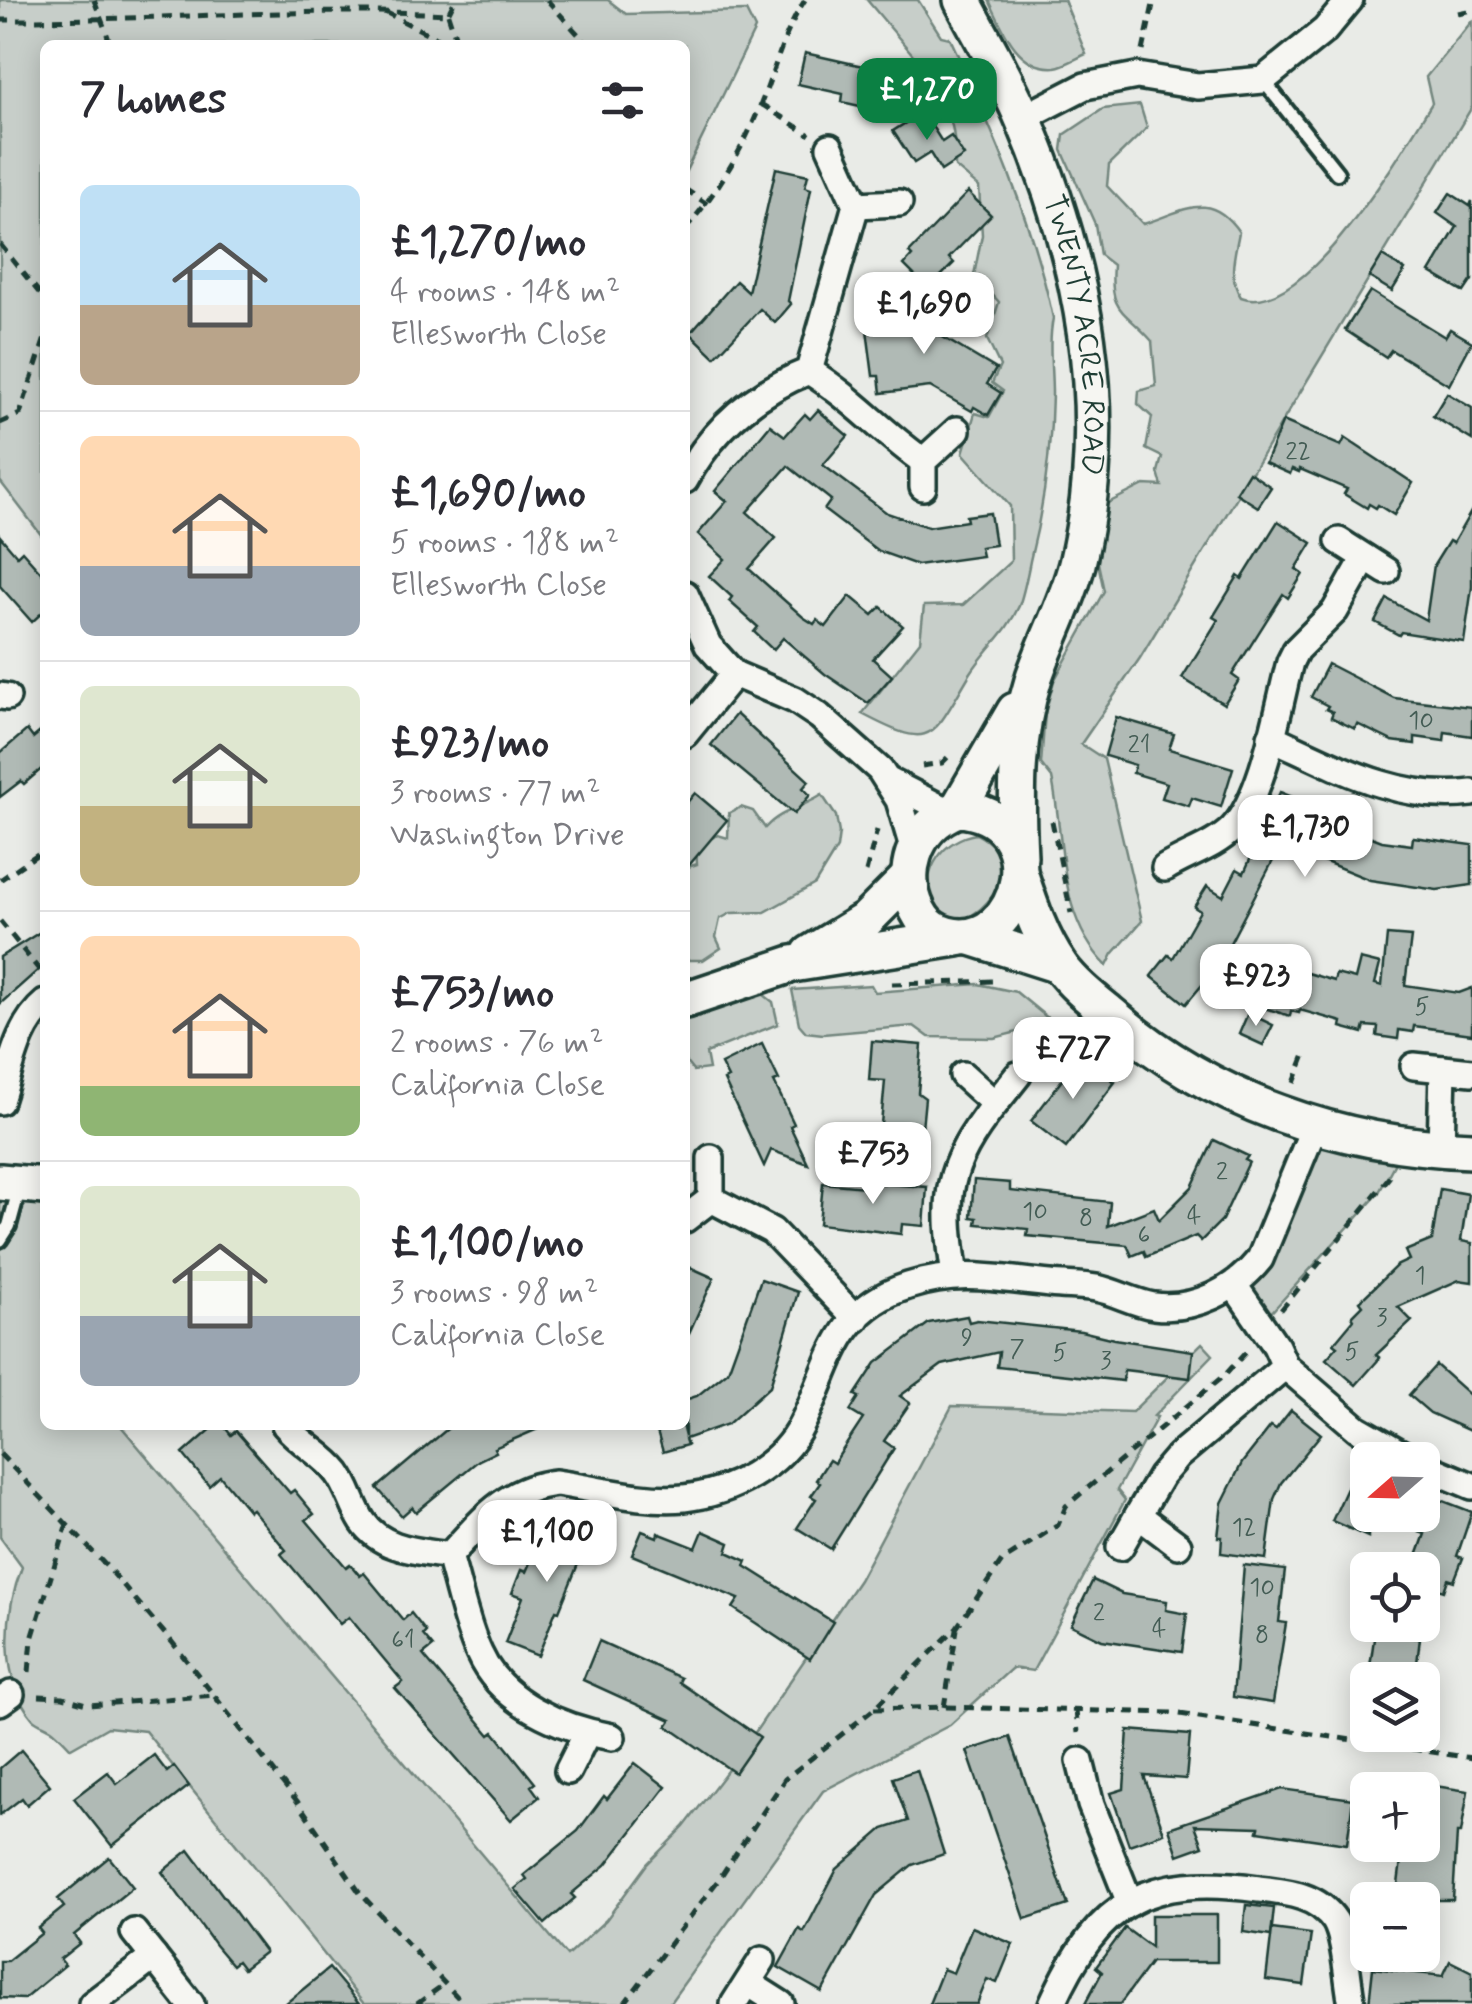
<!DOCTYPE html>
<meta charset="utf-8">
<style>
:root{--surface:#fff;--page:#f2f2f3;--text:#2b2b33;--muted:#7c7c81;--line:#e1e1e2;--accent:#0b8043}
body{margin:0;font-family:Mynerve,sans-serif;background:var(--page);color:var(--text);height:100vh;display:flex;flex-direction:column;font-size:38px;white-space:nowrap}
*{box-sizing:border-box;margin:0}
p{font-size:32px;color:var(--muted)}
.icon{flex:none;width:55px;height:55px;fill:none;stroke:currentColor;stroke-width:2;stroke-linecap:round;stroke-linejoin:round}
.map{position:relative;flex:1;overflow:hidden}
.drawer{position:absolute;left:40px;top:40px;width:650px;height:1390px;display:flex;flex-direction:column;background:var(--surface);border-radius:15px;box-shadow:0 5px 25px #0003}
.drawer>*{flex:none}
.needle{width:65px;rotate:250deg}
.controls{position:absolute;left:1350px;top:1442px;display:grid;gap:20px}
.controls a{display:grid;place-items:center;width:90px;height:90px;border-radius:15px;background:var(--surface);box-shadow:0 5px 25px #0003;font-size:50px}
.price{position:absolute;translate:-50% -85px;padding:0 22px;border-radius:20px;background:#fff;color:#222;font-size:32px;line-height:65px;filter:drop-shadow(0 2px 5px #0008)}
.price::after{content:'';position:absolute;left:50%;top:60px;width:30px;height:22px;margin-left:-15px;background:inherit;clip-path:polygon(0 0,100% 0,50% 100%)}
.price.active{background:var(--accent);color:#fff}
ul{padding:0;list-style:none}
li{display:flex;align-items:center;gap:30px;height:250px;padding:0 40px}
li+li{border-top:2px solid var(--line)}
li span{display:grid;place-items:center;flex:none;width:280px;height:200px;border-radius:15px;color:#555}
li>.icon{margin-inline-start:auto}
span .icon{width:120px;height:120px;fill:#fffc;stroke-width:1}
li b{font-size:42px}
h2{display:flex;justify-content:space-between;align-items:center;height:120px;padding:0 40px;font-size:42px}
.map>svg:first-child{display:block}
.green{fill:#c7cec9;stroke:#73867e;stroke-width:2.5}
.building{fill:#b0bab5;stroke:#1f3d34;stroke-width:2.5}
.lines{fill:none;stroke-linecap:round;stroke-linejoin:round}
.lane-casing{stroke:#1f3d34;stroke-width:20}
.street-casing{stroke:#1f3d34;stroke-width:32}
.secondary-casing{stroke:#1f3d34;stroke-width:42}
.path{stroke:#1f3d34;stroke-width:5;stroke-dasharray:10 8;stroke-linecap:butt}
.lane{stroke:#f6f6f2;stroke-width:12}
.street{stroke:#f6f6f2;stroke-width:25}
.secondary{stroke:#f6f6f2;stroke-width:35}
.labels{text-anchor:middle;dominant-baseline:central;stroke-width:8;stroke-linejoin:round;paint-order:stroke}
.number-label{font-size:25px;fill:#435c54}
.street-label{font-size:30px;fill:#1f3d34;stroke:#f6f6f2}
</style>
<div class="map">
<svg width="1472" height="2004" viewBox="0 0 1472 2004">
<rect width="100%" height="100%" fill="#e9ebe7"/>
<filter id="ink" filterUnits="userSpaceOnUse"><feTurbulence type="fractalNoise" baseFrequency=".01" numOctaves="2"/><feDisplacementMap in="SourceGraphic" scale="20" xChannelSelector="R" yChannelSelector="G"/><feConvolveMatrix kernelMatrix="1 2 1 2 8 2 1 2 1" color-interpolation-filters="sRGB"/></filter>
<g filter="url(#ink)">
<g class="green">
<polygon points="0,0 608,0 626,14 746,11 755,29 685,173 685,45 45,45 45,540 0,481"/>
<path d="M867,0H918L941,36L950,38C992,129 1032,219 1053,318C1048,344 1052,369 1052,394C1051,451 1044,506 1030,561C1027,576 1024,592 1019,606C1007,633 985,650 970,674C931,739 934,752 862,714L920,641L924,606L963,605L1011,561L1010,506L963,453L975,413L989,417L1003,391L992,383L1000,366L987,339L999,302L974,275L982,235L979,187L955,167C955,124 953,106 915,83L919,62Z"/>
<path d="M989,0H1064L1086,54C1077,58 1064,66 1055,67C1017,70 1002,27 989,0Z"/>
<path d="M1472,21V107L1140,658L1081,744L1104,759L1142,921L1113,954L1107,966C1057,917 1065,842 1052,778L1041,764L1045,713L1054,681L1104,591L1098,563L1104,505L1144,485L1162,486L1158,472L1162,457L1146,449L1152,417L1138,404L1139,391L1156,386L1152,341C1124,309 1109,314 1113,265L1100,255L1095,224L1062,150L1064,135L1103,109L1140,105L1147,128L1109,165L1107,186L1143,224C1185,211 1209,189 1239,232C1235,255 1227,276 1241,297C1305,321 1404,147 1432,103L1426,77Z"/>
<path d="M822,795L836,816L839,833L837,848L815,884L765,912L731,913L720,919L716,937L721,948L703,960H685V868L697,864L696,846L718,835L728,838L729,813L741,807L753,811L765,828C781,810 802,808 822,795Z"/>
<path d="M976,834C1045,868 952,959 932,901C920,869 945,839 976,834Z"/>
<polygon points="978,984 1016,992 1055,1024 1035,1038 1017,1032 994,1038 929,1037 914,1026 823,1034 806,1032 799,1024 792,990 871,985 875,992"/>
<polygon points="755,988 773,1002 778,1024 706,1053 709,1069 693,1071 685,1061 685,1005"/>
<polygon points="1315,1125 1404,1146 1378,1194 1259,1326 1234,1285"/>
<path d="M0,1194L45,1195V1425H120L567,1956L606,1920L647,1864L684,1827L743,1750L859,1580L952,1406L1132,1412L1202,1343L1213,1355L1154,1416L1157,1417L1117,1490L1125,1500L1033,1671L1012,1668L950,1725L823,1791L669,2004H364L145,1731L108,1727L71,1748C65,1742 60,1736 54,1731C48,1726 39,1724 33,1719C0,1680 4,1613 22,1567L0,1537Z"/>
</g>
<g class="building">
<polygon points="805,53 876,69 874,76 898,81 891,113 842,102 843,94 798,84"/>
<polygon points="923,112 942,142 951,136 964,156 941,171 930,153 914,163 893,131"/>
<polygon points="776,168 808,175 805,187 811,189 788,301 791,304 775,323 760,309 715,357 690,333 736,281 748,292"/>
<polygon points="968,192 991,215 949,258 954,263 928,289 904,265 912,256 909,253"/>
<polygon points="1450,193 1470,206 1472,201 1472,280 1464,292 1430,272 1457,227 1437,213"/>
<polygon points="1382,256 1405,270 1392,291 1369,277"/>
<polygon points="1370,291 1445,337 1450,329 1472,342 1449,385 1391,350 1386,357 1345,330"/>
<polygon points="874,294 929,307 924,326 996,369 987,384 1001,393 988,415 974,407 972,411 930,387 881,393 879,376 873,376 866,322"/>
<polygon points="1447,393 1472,408 1472,440 1433,416"/>
<polygon points="818,410 848,436 823,465 887,513 928,527 967,521 966,516 990,513 995,545 980,547 982,556 917,565 878,551 824,510 831,500 788,466 747,512 776,538 749,569 803,617 814,624 817,620 826,627 850,596 873,615 881,607 903,626 873,659 892,676 868,703 825,674 783,638 773,650 754,632 758,627 729,601 732,597 709,576 725,559 698,534 727,501 715,491 770,425 785,436 805,414 810,419"/>
<polygon points="1283,421 1341,446 1345,438 1413,483 1394,515 1378,505 1376,508 1369,504 1367,508 1344,494 1347,489 1300,469 1299,472 1292,469 1290,474 1265,463"/>
<polygon points="1249,472 1271,487 1258,507 1236,493"/>
<polygon points="1472,510 1472,587 1464,642 1401,632 1399,635 1375,622 1387,599 1426,620 1434,565 1449,541 1453,543"/>
<polygon points="1278,521 1312,543 1296,569 1303,574 1288,598 1283,594 1232,675 1239,680 1224,704 1182,678 1218,620 1213,617 1238,576 1242,579"/>
<polygon points="0,536 17,556 22,551 45,577 45,610 32,622 0,586"/>
<polygon points="1328,664 1394,698 1472,707 1472,736 1445,732 1444,741 1415,737 1415,744 1392,741 1357,724 1355,729 1331,717 1333,712 1326,709 1328,706 1311,697"/>
<polygon points="736,714 809,781 803,788 810,795 794,814 711,745"/>
<polygon points="1116,717 1174,734 1169,749 1233,768 1221,807 1192,798 1189,806 1162,798 1167,783 1133,773 1135,765 1105,756"/>
<polygon points="45,728 45,766 24,784 21,781 0,797 0,753 27,730 33,738"/>
<polygon points="1280,792 1357,824 1354,830 1382,841 1412,845 1413,837 1472,845 1472,885 1437,890 1370,880 1306,854 1302,864 1277,853 1218,966 1186,1004 1151,976 1168,955 1173,958 1200,911 1194,907 1207,886 1223,896 1237,869 1244,873"/>
<polygon points="695,793 727,820 685,870 685,805"/>
<polygon points="45,929 45,964 0,1004 0,957"/>
<polygon points="1387,935 1411,937 1405,985 1459,993 1472,988 1472,1034 1414,1026 1413,1032 1399,1030 1398,1039 1377,1036 1378,1027 1365,1026 1363,1033 1341,1027 1342,1022 1300,1010 1299,1013 1291,1011 1290,1016 1264,1008 1277,964 1334,981 1336,974 1355,979 1360,959 1380,964 1375,984 1382,986"/>
<polygon points="1248,1013 1273,1025 1263,1045 1239,1034"/>
<polygon points="872,1041 922,1045 918,1093 925,1098 921,1139 880,1135 885,1081 869,1080"/>
<polygon points="762,1044 779,1080 774,1082 794,1124 790,1126 808,1164 771,1150 764,1166 724,1080 728,1078 721,1064"/>
<polygon points="1080,1056 1115,1082 1066,1148 1031,1121"/>
<polygon points="1214,1140 1248,1156 1245,1160 1249,1162 1222,1220 1201,1241 1196,1236 1146,1257 1144,1251 1132,1256 1127,1245 1027,1236 1028,1229 976,1224 977,1218 971,1217 974,1180 1010,1183 1010,1191 1110,1202 1108,1226 1154,1208 1159,1220 1192,1187"/>
<polygon points="823,1183 875,1188 876,1183 927,1187 924,1226 902,1224 901,1234 819,1224"/>
<polygon points="1440,1189 1468,1194 1461,1241 1472,1243 1472,1282 1459,1280 1398,1307 1412,1321 1376,1355 1380,1358 1356,1385 1326,1359 1338,1346 1334,1343 1354,1319 1352,1316 1363,1305 1360,1301 1396,1266 1409,1260 1405,1251 1432,1240"/>
<polygon points="685,1265 714,1278 685,1342"/>
<polygon points="761,1279 798,1292 770,1386 728,1424 685,1439 687,1445 663,1452 655,1425 682,1425 685,1437 685,1400 697,1396 728,1371"/>
<polygon points="967,1316 969,1322 977,1320 1081,1331 1114,1339 1193,1351 1190,1378 1124,1370 1123,1381 997,1367 999,1352 942,1365 900,1396 910,1403 884,1441 894,1448 831,1549 797,1528 816,1499 811,1496 820,1483 816,1480 829,1460 834,1463 863,1419 850,1411 859,1397 855,1395 876,1363 929,1323"/>
<polygon points="1436,1365 1472,1397 1472,1432 1430,1413 1409,1395"/>
<polygon points="1291,1410 1321,1434 1281,1483 1274,1499 1266,1559 1221,1553 1222,1537 1218,1537 1222,1503 1242,1463 1271,1426 1276,1429"/>
<polygon points="216,1425 223,1425 231,1435 236,1431 290,1493 294,1490 314,1514 306,1520 346,1567 350,1564 360,1576 364,1573 403,1620 411,1613 426,1632 423,1635 433,1647 423,1655 490,1735 494,1732 535,1783 531,1786 539,1797 511,1820 395,1688 403,1682 349,1617 340,1624 281,1554 286,1550 252,1509 249,1511 220,1476 209,1486 183,1454"/>
<polygon points="452,1425 547,1425 494,1448 496,1452 479,1460 416,1512 412,1507 402,1516 377,1488"/>
<polygon points="1364,1451 1368,1453 1368,1537 1332,1521"/>
<polygon points="1433,1497 1472,1512 1457,1556 1463,1558 1454,1581 1448,1579 1444,1591 1422,1584 1422,1570 1412,1570 1425,1534 1419,1532"/>
<polygon points="559,1519 593,1532 582,1564 578,1564 559,1611 556,1610 538,1656 505,1643 523,1597 512,1593 521,1570 526,1572 532,1558 538,1560 549,1529 555,1531"/>
<polygon points="642,1531 657,1537 658,1533 696,1548 703,1531 730,1543 727,1552 747,1561 745,1566 833,1622 810,1659 733,1608 739,1599 632,1555"/>
<polygon points="1244,1565 1285,1570 1279,1622 1286,1623 1273,1703 1233,1697"/>
<polygon points="1093,1580 1122,1594 1167,1601 1166,1610 1187,1614 1182,1652 1102,1640 1071,1625"/>
<polygon points="1376,1625 1416,1625 1415,1638 1420,1638 1415,1680 1368,1680"/>
<polygon points="599,1641 681,1678 679,1682 760,1737 735,1773 667,1726 671,1720 583,1680"/>
<polygon points="1128,1730 1190,1735 1186,1779 1144,1776 1164,1833 1129,1845 1111,1793 1124,1789"/>
<polygon points="1010,1737 1068,1905 1025,1919 967,1751"/>
<polygon points="21,1750 50,1785 27,1805 22,1798 0,1815 0,1768"/>
<polygon points="154,1755 167,1772 174,1766 189,1786 112,1846 74,1798 108,1772 117,1784"/>
<polygon points="635,1763 666,1787 606,1865 571,1894 575,1898 545,1924 515,1889 527,1879 524,1875 578,1831 604,1796 607,1799"/>
<polygon points="917,1770 944,1854 912,1865 876,1895 822,1992 778,1967 799,1929 804,1932 837,1869 883,1829 908,1821 893,1778"/>
<polygon points="1422,1784 1468,1791 1461,1833 1457,1833 1453,1900 1396,1900 1403,1845 1422,1845"/>
<polygon points="1282,1789 1353,1799 1347,1844 1258,1831 1259,1827 1195,1825 1203,1846 1178,1855 1169,1828"/>
<polygon points="189,1850 265,1952 243,1969 237,1961 232,1965 215,1945 162,1872"/>
<polygon points="109,1857 133,1887 74,1935 80,1943 60,1959 65,1965 24,1999 0,1998 0,1961 7,1961 42,1933 38,1928 64,1907 58,1899"/>
<polygon points="1246,1905 1274,1908 1271,1936 1243,1932"/>
<polygon points="1151,1915 1217,1915 1217,1962 1151,1962 1120,2004 1085,2004 1102,1972 1096,1967 1125,1928 1151,1947"/>
<polygon points="972,1927 1013,1944 997,1983 987,1979 977,2004 929,2004 943,1969 953,1973"/>
<polygon points="1272,1929 1311,1934 1304,1985 1266,1980"/>
<polygon points="1450,1961 1472,1972 1472,2004 1369,2004 1373,1968 1443,1976"/>
<polygon points="329,1968 359,2004 285,2004"/>
</g>
<g class="lines">
<defs>
<g id="lane">
<polyline points="1263,80 1337,173"/>
<polyline points="0,1240 9,1226 20,1186"/>
</g>
<g id="street">
<polyline points="1023,118 1085,86 1137,76 1198,86 1263,80 1325,30 1350,0"/>
<polyline points="856,205 899,203"/>
<path d="M809,371C851,397 883,433 923,461"/>
<path d="M685,480C713,428 756,392 809,371L856,205L830,147"/>
<polyline points="923,487 923,461 957,430"/>
<polyline points="1339,541 1386,571"/>
<polyline points="685,594 708,645 734,674"/>
<polyline points="0,696 7,697"/>
<polyline points="685,734 734,674 795,700 819,716 880,770 899,800 914,851"/>
<path d="M1271,737C1335,766 1399,803 1472,793"/>
<polyline points="889,781 949,812"/>
<path d="M1165,868C1186,855 1215,846 1232,829C1264,796 1278,707 1290,662L1296,650L1335,611L1365,558"/>
<polyline points="1414,1066 1472,1072"/>
<polyline points="963,1075 995,1104 1018,1075"/>
<path d="M0,1101C11,1068 17,1026 45,1003"/>
<polyline points="1441,1149 1443,1069"/>
<polyline points="711,1199 772,1231 856,1319"/>
<polyline points="685,1219 711,1199 711,1158"/>
<path d="M955,1276C943,1196 945,1168 995,1104"/>
<polyline points="1234,1285 1276,1346 1285,1366 1357,1428 1413,1460"/>
<path d="M285,1425C301,1444 323,1454 338,1473C349,1488 353,1507 363,1522C382,1550 419,1551 449,1556C459,1588 465,1623 479,1653C501,1703 561,1728 612,1737"/>
<polyline points="1422,1465 1472,1486"/>
<polyline points="1138,1515 1161,1476 1178,1456 1285,1366"/>
<polyline points="1120,1547 1138,1515 1178,1545"/>
<path d="M449,1556C481,1521 506,1488 556,1483C597,1489 644,1502 684,1498C730,1493 781,1467 802,1424C832,1366 833,1310 908,1286C960,1269 999,1279 1050,1284C1066,1286 1081,1285 1096,1288C1116,1292 1134,1303 1154,1306C1195,1311 1235,1290 1260,1259L1315,1125"/>
<polyline points="0,1702 11,1694"/>
<polyline points="1080,1761 1091,1805 1130,1903"/>
<polyline points="568,1771 587,1733"/>
<polyline points="134,1932 191,2004"/>
<polyline points="748,1983 781,2004"/>
<polyline points="92,2004 154,1957"/>
<polyline points="734,2004 762,1960"/>
<path d="M1052,2004C1099,1900 1147,1874 1259,1889C1287,1892 1318,1895 1335,1921C1346,1939 1347,1982 1352,2004"/>
</g>
<g id="secondary">
<path id="s1" d="M962,0C983,40 1007,80 1024,121C1084,262 1113,412 1077,564C1067,603 1047,639 1034,677C1015,737 1016,795 1019,857"/>
<path d="M958,809C1056,815 1023,955 947,935C936,932 928,927 922,918C896,878 913,825 958,809Z"/>
<polyline points="958,809 1015,711"/>
<path d="M1020,875C1030,906 1041,939 1060,966C1073,984 1092,999 1109,1013C1209,1101 1340,1146 1472,1150"/>
<polyline points="971,937 1059,965"/>
<polyline points="810,954 866,920 909,877"/>
<polyline points="685,1000 792,964 957,938"/>
<polyline points="0,1182 45,1186"/>
</g>
</defs>
<use href="#lane" class="lane-casing"/>
<use href="#street" class="street-casing"/>
<use href="#secondary" class="secondary-casing"/>
<g class="path">
<polyline points="94,0 111,45"/>
<polyline points="547,0 588,45"/>
<polyline points="385,12 450,45"/>
<polyline points="1458,13 1472,10"/>
<polyline points="448,14 458,45"/>
<path d="M0,20C149,21 299,7 448,14L455,0"/>
<polyline points="1143,51 1154,0"/>
<polyline points="761,104 810,135"/>
<polyline points="685,189 707,204"/>
<path d="M685,229C717,193 745,146 762,101C776,66 784,32 805,0"/>
<polyline points="0,244 45,300"/>
<polyline points="0,423 20,414 45,338"/>
<polyline points="922,766 942,763 949,756"/>
<polyline points="1052,821 1071,913"/>
<polyline points="866,872 877,830"/>
<polyline points="0,880 45,849"/>
<polyline points="0,921 45,977"/>
<polyline points="892,984 996,981"/>
<polyline points="1294,1083 1307,1050"/>
<polyline points="1281,1310 1391,1175"/>
<polyline points="0,1454 111,1571 172,1642 297,1801 360,1893 464,2004"/>
<polyline points="29,1672 32,1639 67,1524"/>
<polyline points="39,1696 63,1697 89,1705 216,1695"/>
<polyline points="944,1707 957,1629"/>
<polyline points="874,1709 944,1707 1173,1713 1472,1758"/>
<polyline points="1076,1710 1078,1733"/>
<polyline points="417,2004 443,1985"/>
<polyline points="624,2004 719,1879 785,1779 874,1709 957,1627 1002,1561 1058,1525 1066,1506 1227,1373 1246,1352"/>
</g>
<use href="#lane" class="lane"/>
<use href="#street" class="street"/>
<use href="#secondary" class="secondary"/>
</g>
</g>
<g class="labels">
<g class="number-label">
<text x="1298" y="452">22</text>
<text x="1421" y="721">10</text>
<text x="1139" y="745">21</text>
<text x="1422" y="1007">5</text>
<text x="1222" y="1172">2</text>
<text x="1035" y="1212">10</text>
<text x="1194" y="1216">4</text>
<text x="1086" y="1218">8</text>
<text x="1144" y="1235">6</text>
<text x="1420" y="1276">1</text>
<text x="1382" y="1318">3</text>
<text x="967" y="1338">9</text>
<text x="1017" y="1349">7</text>
<text x="1352" y="1352">5</text>
<text x="1060" y="1353">5</text>
<text x="1106" y="1361">3</text>
<text x="1244" y="1528">12</text>
<text x="1262" y="1588">10</text>
<text x="1099" y="1613">2</text>
<text x="1159" y="1629">4</text>
<text x="1262" y="1635">8</text>
<text x="403" y="1640">61</text>
</g>
<g class="street-label">
<text stroke="none"><textPath href="#s1" startOffset="358">TWENTY ACRE ROAD</textPath></text>
</g>
</g>
</svg>
<div class="controls">
<a><svg class="needle" viewBox="-14 -14 28 28"><path d="M0-13l5 13h-10z" fill="#e53935"/><path d="M0 13l5-13h-10z" fill="#7c7c81"/></svg></a>
<a><svg class="icon" aria-label="locate" viewBox="0 0 24 24"><circle cx="12" cy="12" r="6"/><path d="M12 2v4M12 18v4M2 12h4M18 12h4"/></svg></a>
<a><svg class="icon" aria-label="layers" viewBox="0 0 24 24"><path d="M12 4l9 5-9 5-9-5zM3 14l9 5 9-5"/></svg></a>
<a>+</a>
<a>−</a>
</div>
<b class="price active" style="left:927px;top:143px">£1,270</b>
<b class="price" style="left:924px;top:357px">£1,690</b>
<b class="price" style="left:1305px;top:880px">£1,730</b>
<b class="price" style="left:1256px;top:1029px">£923</b>
<b class="price" style="left:1073px;top:1102px">£727</b>
<b class="price" style="left:873px;top:1207px">£753</b>
<b class="price" style="left:547px;top:1585px">£1,100</b>
<section class="drawer">
<h2>7 homes<svg class="icon" aria-label="filters" viewBox="0 0 24 24"><path d="M4 7h16M4 17h16"/><circle cx="9" cy="7" r="2"/><circle cx="15" cy="17" r="2"/></svg></h2>
<ul>
<li><span style="background:linear-gradient(#bfe0f5 60%,#b9a48a 0)"><svg class="icon" aria-label="home" viewBox="0 0 24 24"><path d="M3 11l9-7 9 7M6 9v11h12V9"/></svg></span><div><b>£1,270/mo</b><p>4 rooms · 148 m²</p><p>Ellesworth Close</p></div></li>
<li><span style="background:linear-gradient(#ffd9b3 65%,#9aa5b1 0)"><svg class="icon" aria-label="home" viewBox="0 0 24 24"><path d="M3 11l9-7 9 7M6 9v11h12V9"/></svg></span><div><b>£1,690/mo</b><p>5 rooms · 188 m²</p><p>Ellesworth Close</p></div></li>
<li><span style="background:linear-gradient(#dfe7d0 60%,#c2b280 0)"><svg class="icon" aria-label="home" viewBox="0 0 24 24"><path d="M3 11l9-7 9 7M6 9v11h12V9"/></svg></span><div><b>£923/mo</b><p>3 rooms · 77 m²</p><p>Washington Drive</p></div></li>
<li><span style="background:linear-gradient(#ffd9b3 75%,#8fb573 0)"><svg class="icon" aria-label="home" viewBox="0 0 24 24"><path d="M3 11l9-7 9 7M6 9v11h12V9"/></svg></span><div><b>£753/mo</b><p>2 rooms · 76 m²</p><p>California Close</p></div></li>
<li><span style="background:linear-gradient(#dfe7d0 65%,#9aa5b1 0)"><svg class="icon" aria-label="home" viewBox="0 0 24 24"><path d="M3 11l9-7 9 7M6 9v11h12V9"/></svg></span><div><b>£1,100/mo</b><p>3 rooms · 98 m²</p><p>California Close</p></div></li>
</ul>
</section>
</div>
